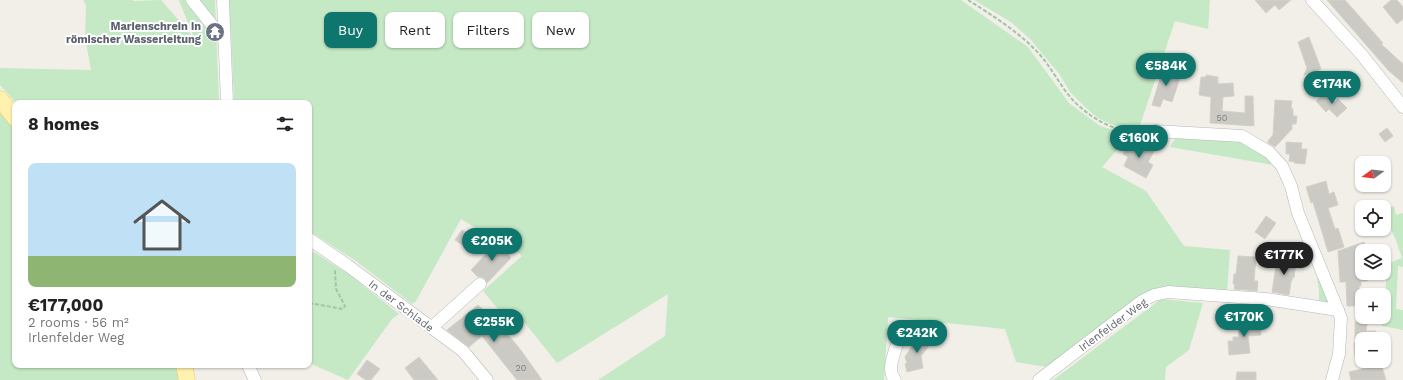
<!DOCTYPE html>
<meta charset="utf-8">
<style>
:root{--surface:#fff;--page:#f6f6f6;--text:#222;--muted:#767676;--line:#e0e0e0;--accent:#0f766e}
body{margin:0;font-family:"Work Sans",sans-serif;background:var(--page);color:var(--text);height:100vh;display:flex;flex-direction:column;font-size:15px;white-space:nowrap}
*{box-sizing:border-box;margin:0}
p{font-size:13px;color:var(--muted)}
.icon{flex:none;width:22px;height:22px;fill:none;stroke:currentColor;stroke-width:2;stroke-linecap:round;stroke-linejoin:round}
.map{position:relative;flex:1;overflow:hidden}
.sheet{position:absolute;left:12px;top:100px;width:300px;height:268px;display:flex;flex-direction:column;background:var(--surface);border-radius:8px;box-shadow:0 1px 3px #0004}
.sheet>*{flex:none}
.guide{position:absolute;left:324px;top:12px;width:380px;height:36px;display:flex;gap:8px}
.needle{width:26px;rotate:255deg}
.buttons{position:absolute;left:1355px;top:156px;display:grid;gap:8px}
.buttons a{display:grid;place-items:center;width:36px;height:36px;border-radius:8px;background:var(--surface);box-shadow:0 1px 3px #0004;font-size:20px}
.price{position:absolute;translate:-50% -34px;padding:0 9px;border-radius:14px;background:var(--accent);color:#fff;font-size:13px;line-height:26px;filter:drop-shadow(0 1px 2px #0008)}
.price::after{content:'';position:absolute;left:50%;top:24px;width:12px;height:9px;margin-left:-6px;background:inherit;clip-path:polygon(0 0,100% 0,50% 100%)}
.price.on{background:#222;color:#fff}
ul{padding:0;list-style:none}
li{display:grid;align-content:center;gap:8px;height:212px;padding:0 16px}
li+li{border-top:1px solid var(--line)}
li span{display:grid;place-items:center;height:124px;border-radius:8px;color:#555}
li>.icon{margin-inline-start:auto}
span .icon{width:72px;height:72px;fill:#fffc;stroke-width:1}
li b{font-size:17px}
h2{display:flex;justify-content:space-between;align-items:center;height:48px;padding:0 16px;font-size:17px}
.chip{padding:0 14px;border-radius:8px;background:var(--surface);box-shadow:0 1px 3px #0004;font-size:14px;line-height:36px}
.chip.on{background:var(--accent);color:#fff}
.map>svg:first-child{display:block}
.green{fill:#c5e8c5}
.building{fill:#cccac5;stroke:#d6d1c6}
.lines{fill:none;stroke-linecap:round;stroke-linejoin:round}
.minor-casing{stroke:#b5b8bc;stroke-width:13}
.major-casing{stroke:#f2c960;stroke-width:17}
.path{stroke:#9cc7a9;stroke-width:2;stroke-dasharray:4 2;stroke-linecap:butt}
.minor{stroke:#fff;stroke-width:12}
.major{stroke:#fff2af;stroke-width:16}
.labels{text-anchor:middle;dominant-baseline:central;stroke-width:4;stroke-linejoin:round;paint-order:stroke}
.number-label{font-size:9px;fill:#7a7d7f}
.worship-label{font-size:11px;font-weight:bold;fill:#5b616d;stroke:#fff;text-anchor:end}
.street-label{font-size:11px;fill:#5f6368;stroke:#fff}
</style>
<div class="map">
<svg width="1403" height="380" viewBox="0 0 1403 380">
<rect width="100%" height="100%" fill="#f1efe8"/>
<g class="green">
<polygon points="83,0 133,0 133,1 161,0 194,38 179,0 215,0 219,103 16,103 0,85 0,68 91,70 85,37 86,5"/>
<polygon points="227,0 961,0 1028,47 1069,103 1100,126 1130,135 1102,167 1146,191 1184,246 1230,250 1227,293 1170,289 1047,367 1016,362 1005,329 888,317 884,380 598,380 665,336 668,294 557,363 517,313 508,321 483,291 522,256 495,231 490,237 461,219 416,301 412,304 356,261 309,231 309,103 234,103 231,32"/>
<polygon points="974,0 1210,0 1208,29 1175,21 1138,131 1110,124 1098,118 1086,108 1070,92 1060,75 1031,40 1011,22"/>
<polygon points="0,108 15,127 15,365 178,365 181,380 0,380"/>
<polygon points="1176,137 1239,139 1254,145 1274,165 1170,147"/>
<polygon points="1394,206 1396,215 1403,213 1403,267 1398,266 1396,309 1403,310 1403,330 1382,326 1383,317 1384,317 1387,264 1402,258 1396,240 1384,215 1384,209"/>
<polygon points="309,249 347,273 399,314 392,319 348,380 309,363"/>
<polygon points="1319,276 1332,305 1319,302 1319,290 1317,279"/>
<polygon points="1161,299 1203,303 1189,350 1166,367 1165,380 1053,380"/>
</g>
<g class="building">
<polygon points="1255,0 1291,0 1279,10 1275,5 1266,13"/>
<polygon points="1327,0 1345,0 1383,43 1381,44 1403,64 1403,83 1388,70"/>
<polygon points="1391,0 1397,0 1403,7 1403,19 1397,24 1383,7"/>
<polygon points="1309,37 1321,69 1304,75 1307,68 1298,42"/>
<polygon points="1163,69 1181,75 1172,102 1163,99 1160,107 1152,105"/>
<polygon points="1206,75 1218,77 1218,84 1233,83 1234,96 1223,97 1222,111 1245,113 1245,96 1253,96 1254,126 1210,123 1211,97 1199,95 1201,77 1206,77"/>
<polygon points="1327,94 1335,102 1338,99 1347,108 1337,117 1329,109 1326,112 1316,101 1322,96 1324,97"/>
<polygon points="1275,100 1292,101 1291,108 1293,109 1293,116 1297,116 1296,124 1292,124 1292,129 1275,147 1268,143 1268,141 1273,135"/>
<polygon points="1387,128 1393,136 1385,142 1379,134"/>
<polygon points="1129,142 1144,150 1148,143 1156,148 1148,162 1153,165 1146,178 1124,166 1128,157 1123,154"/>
<polygon points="1286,142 1302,143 1301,149 1307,149 1305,164 1294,163 1295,162 1289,161 1290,154 1286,154"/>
<polygon points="1326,181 1329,194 1334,192 1338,205 1328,208 1335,229 1338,228 1344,247 1328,252 1313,202 1311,203 1306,187"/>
<polygon points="1266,216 1276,223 1265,239 1255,232"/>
<polygon points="462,230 474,237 467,248 455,240"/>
<polygon points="494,242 498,246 500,244 509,253 508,254 511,258 487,283 485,279 482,277 478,277 471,270 486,254 484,253"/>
<polygon points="1364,242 1367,251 1362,251 1362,273 1367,273 1367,281 1361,281 1361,286 1359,286 1361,306 1347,306 1346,282 1340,282 1338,251"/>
<polygon points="1293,246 1303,247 1302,257 1292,256"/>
<polygon points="1238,256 1256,257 1254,281 1258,281 1257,291 1234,289 1235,284 1233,284 1234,274 1236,274"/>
<polygon points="1277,259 1296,261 1294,278 1293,277 1291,282 1289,295 1272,292"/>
<polygon points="478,305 489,315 489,317 493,323 492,340 504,330 520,349 542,380 517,380 482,336 469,347 447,330"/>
<polygon points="1260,321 1261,335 1248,336 1250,353 1229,355 1228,341 1233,341 1233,337 1239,337 1238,323"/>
<polygon points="1355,322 1367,324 1366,331 1376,331 1376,339 1355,339"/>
<polygon points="919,334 932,342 921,356 923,368 907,372 905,364 907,363 905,357"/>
<polygon points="1354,343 1362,343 1362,357 1355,357"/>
<polygon points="419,357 438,380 414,380 405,368"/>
<polygon points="367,360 380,369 371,380 366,380 357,374"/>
<polygon points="1379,365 1380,367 1382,367 1386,380 1351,380 1349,372"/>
<polygon points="1237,372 1256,372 1256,380 1236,380"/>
</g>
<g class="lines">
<defs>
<g id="minor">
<polyline points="192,0 224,40"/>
<polyline points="223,0 227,103"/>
<polyline points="1312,0 1362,55 1403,107"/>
<polyline points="1155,131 1242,136 1269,152 1282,166 1291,186 1298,213 1341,318 1339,354 1332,380"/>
<polyline points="309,239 347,265 463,351 487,380"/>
<polyline points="431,328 480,284"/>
<polyline points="248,365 255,380"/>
<path d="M895,380C887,371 893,357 896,347"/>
<polyline points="1039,380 1142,301 1154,295 1168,292 1266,299 1338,310"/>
</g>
<g id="major">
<polyline points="0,99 15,118"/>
<polyline points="184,365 187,380"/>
</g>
</defs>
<use href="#minor" class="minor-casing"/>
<use href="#major" class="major-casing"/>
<g class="path">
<path d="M968,0C992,15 1022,34 1041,56C1052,69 1060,85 1071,98C1089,118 1117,134 1144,132"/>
<polyline points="309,303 343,309 345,306 336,289 335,271 337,270"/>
</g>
<use href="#minor" class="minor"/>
<use href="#major" class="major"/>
</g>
<defs>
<symbol id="temple-disc" viewBox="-11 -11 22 22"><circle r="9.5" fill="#6b7280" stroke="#fff"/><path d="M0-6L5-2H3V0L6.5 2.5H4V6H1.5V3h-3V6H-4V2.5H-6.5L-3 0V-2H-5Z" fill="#fff"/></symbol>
</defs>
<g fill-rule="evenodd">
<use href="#temple-disc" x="204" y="21" width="22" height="22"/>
</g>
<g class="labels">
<g class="number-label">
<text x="1222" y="118">50</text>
<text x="521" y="368">20</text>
</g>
<g class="worship-label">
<text x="201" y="26">Marienschrein in<tspan x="201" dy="13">römischer Wasserleitung</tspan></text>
</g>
<g class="street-label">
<text transform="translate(401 306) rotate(37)">In der Schlade</text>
<text transform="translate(1113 325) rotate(-36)">Irlenfelder Weg</text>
</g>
</g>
</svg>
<div class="buttons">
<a><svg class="needle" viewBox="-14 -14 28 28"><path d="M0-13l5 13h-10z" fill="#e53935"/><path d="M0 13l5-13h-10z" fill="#767676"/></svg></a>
<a><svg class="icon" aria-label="locate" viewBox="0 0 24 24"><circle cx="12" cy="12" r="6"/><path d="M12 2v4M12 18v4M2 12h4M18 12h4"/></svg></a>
<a><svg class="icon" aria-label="layers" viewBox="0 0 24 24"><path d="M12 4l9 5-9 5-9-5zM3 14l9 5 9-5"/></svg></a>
<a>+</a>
<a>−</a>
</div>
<b class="price" style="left:1166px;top:87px">€584K</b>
<b class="price" style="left:1332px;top:105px">€174K</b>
<b class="price" style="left:1139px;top:159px">€160K</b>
<b class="price" style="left:492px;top:262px">€205K</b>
<b class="price on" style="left:1284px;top:276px">€177K</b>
<b class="price" style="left:1244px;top:338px">€170K</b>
<b class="price" style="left:494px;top:343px">€255K</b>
<b class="price" style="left:917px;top:354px">€242K</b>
<div class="guide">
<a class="chip on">Buy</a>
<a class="chip">Rent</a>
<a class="chip">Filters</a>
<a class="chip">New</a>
</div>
<section class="sheet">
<h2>8 homes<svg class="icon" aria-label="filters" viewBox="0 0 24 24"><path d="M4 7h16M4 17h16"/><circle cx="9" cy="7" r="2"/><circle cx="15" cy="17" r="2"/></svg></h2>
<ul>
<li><span style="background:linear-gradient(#bfe0f5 75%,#8fb573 0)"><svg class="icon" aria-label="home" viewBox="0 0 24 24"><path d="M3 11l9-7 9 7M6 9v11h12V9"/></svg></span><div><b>€177,000</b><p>2 rooms · 56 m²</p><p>Irlenfelder Weg</p></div></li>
</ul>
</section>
</div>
